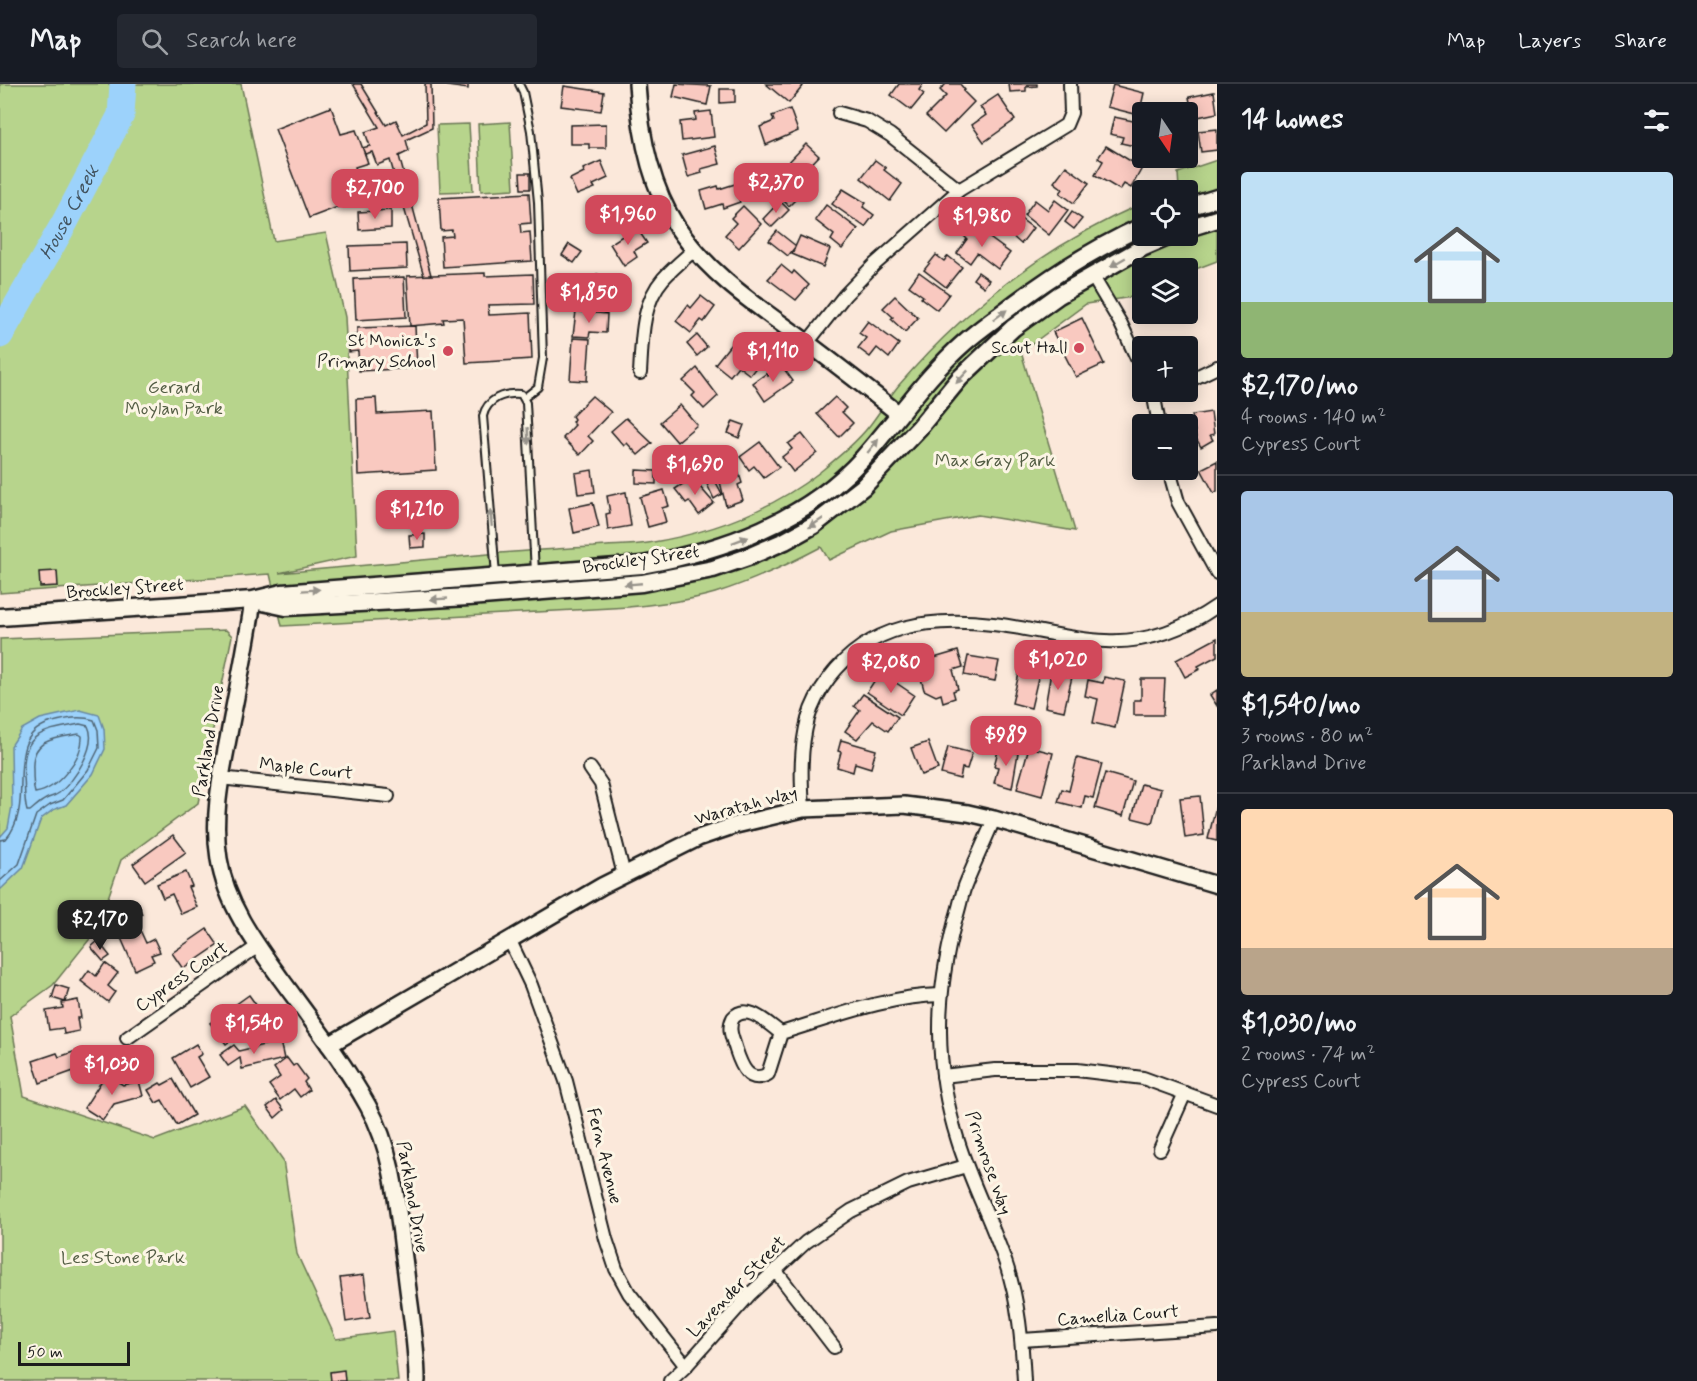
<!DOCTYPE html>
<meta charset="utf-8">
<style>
:root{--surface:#171b24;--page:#242831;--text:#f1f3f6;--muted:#9ea1a6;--line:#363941;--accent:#d1495b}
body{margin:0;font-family:Mynerve,sans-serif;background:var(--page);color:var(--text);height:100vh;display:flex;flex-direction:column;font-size:22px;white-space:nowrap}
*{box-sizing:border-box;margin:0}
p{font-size:20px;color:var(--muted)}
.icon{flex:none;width:33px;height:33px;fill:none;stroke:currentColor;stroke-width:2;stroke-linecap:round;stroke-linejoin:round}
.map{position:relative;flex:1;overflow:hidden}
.side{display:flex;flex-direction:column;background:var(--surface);width:480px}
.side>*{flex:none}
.needle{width:39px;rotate:167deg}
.fabs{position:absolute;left:1132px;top:18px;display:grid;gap:12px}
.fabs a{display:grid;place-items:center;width:66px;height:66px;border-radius:6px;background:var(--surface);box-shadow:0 3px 15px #0003;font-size:30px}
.scale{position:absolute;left:18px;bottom:15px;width:112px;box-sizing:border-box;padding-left:6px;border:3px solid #1c1c1c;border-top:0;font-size:16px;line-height:21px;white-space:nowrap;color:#1c1c1c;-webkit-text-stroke:4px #fcf5e5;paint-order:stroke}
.price{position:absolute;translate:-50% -51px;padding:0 14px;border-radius:12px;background:var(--accent);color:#fff;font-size:20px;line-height:39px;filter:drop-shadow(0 2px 3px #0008)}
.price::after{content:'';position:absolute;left:50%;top:36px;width:18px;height:14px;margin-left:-9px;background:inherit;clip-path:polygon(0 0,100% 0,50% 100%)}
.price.active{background:#222;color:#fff}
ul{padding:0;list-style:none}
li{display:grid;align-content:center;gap:12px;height:318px;padding:0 24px}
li+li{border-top:2px solid var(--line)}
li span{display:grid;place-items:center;height:186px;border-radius:6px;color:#555}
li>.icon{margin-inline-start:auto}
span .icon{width:108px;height:108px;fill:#fffc;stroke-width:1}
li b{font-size:26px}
h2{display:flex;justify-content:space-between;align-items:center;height:72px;padding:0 24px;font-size:26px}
header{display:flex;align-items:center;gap:36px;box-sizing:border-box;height:84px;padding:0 30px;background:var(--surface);border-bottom:2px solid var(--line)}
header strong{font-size:28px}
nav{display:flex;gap:33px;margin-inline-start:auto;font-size:21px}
.search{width:420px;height:54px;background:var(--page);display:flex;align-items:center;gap:15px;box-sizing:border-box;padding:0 21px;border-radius:6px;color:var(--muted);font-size:22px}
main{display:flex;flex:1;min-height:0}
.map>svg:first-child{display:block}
.green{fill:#b7d48c;stroke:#6a7854;stroke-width:1.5}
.water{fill:#9cd2fb;stroke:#6989a2;stroke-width:1.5}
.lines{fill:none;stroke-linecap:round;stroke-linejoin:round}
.shore{stroke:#4f6575;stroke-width:1.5}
.river{stroke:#9cd2fb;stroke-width:27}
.building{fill:#f9c9c0;stroke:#1c1c1c;stroke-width:1.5}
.service-casing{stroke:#1c1c1c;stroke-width:10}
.minor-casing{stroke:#1c1c1c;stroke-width:16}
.tertiary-casing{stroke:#1c1c1c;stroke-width:20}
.secondary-casing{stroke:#1c1c1c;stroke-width:21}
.service{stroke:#fcf5e5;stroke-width:6}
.minor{stroke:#fcf5e5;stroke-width:12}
.tertiary{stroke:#fcf5e5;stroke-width:15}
.secondary{stroke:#fcf5e5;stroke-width:16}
.oneway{fill:#97938b}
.poi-dot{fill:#d1495b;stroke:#fcf5e5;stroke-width:2}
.labels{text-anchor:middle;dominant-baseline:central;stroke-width:6;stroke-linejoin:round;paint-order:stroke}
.poi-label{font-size:18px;fill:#1c1c1c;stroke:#fcf5e5;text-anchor:end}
.park-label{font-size:18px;fill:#525c43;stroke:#fcf5e5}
.street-label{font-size:18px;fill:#1c1c1c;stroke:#fcf5e5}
.water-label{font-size:20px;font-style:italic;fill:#42535f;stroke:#fcf5e5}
</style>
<header>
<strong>Map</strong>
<div class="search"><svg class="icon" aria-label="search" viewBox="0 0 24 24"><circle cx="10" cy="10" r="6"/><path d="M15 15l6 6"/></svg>Search here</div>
<nav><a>Map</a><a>Layers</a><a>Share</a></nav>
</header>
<main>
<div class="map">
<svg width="1217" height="1297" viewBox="0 0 1217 1297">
<rect width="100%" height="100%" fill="#fbe8da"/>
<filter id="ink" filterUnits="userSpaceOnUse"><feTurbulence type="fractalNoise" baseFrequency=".0167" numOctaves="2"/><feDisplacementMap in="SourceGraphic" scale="12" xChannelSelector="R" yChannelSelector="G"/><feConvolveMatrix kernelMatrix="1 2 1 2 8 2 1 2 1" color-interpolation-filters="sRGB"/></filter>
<g filter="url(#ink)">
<g class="green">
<path d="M0,0H241L274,157L326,149L345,233L357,472L279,489C352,482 426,475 500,469C531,467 563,464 594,463C612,461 630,462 648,459C710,449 770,427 820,388C837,374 857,358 870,341C880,328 889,313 899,301C966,223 1049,160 1143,119V152H1188V106H1175L1179,105L1178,89L1217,76V177L1188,188V184H1143V208L1132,213L1086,220L1021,268L1075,447L978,431L891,447L829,476L821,463C787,481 753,497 715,509C688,517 658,520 629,523L282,542L270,490L0,509Z"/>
<polygon points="510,38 514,105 481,107 478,40"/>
<polygon points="469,40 473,107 440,108 437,41"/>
<polygon points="226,546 232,552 198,719 121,776 97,846 53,901 10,932 24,1012 155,1056 245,1022 283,1076 297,1170 336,1255 393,1247 398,1297 0,1297 0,555"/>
</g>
<polygon class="water" points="80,626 99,631 104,645 105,665 93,690 66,721 53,726 41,735 23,784 0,806 0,753 8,744 12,722 11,662 22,645 40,635"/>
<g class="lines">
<g class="shore">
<path d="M80,640L88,642C98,662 74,697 59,709C55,712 50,713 46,715C40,718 35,723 30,727H27C24,717 25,704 24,693C21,649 41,647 80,640Z"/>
<path d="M79,650L82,652C83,674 57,706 35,709C33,702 33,693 33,685C31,655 55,654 79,650Z"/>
<path d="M0,756L6,755C38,718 0,656 49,639C65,635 78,631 94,636L98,646L99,664L88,686L63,716L50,721L36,731L19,780L0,797"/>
</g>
<path class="river" id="s1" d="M0,251L65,138L121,31L123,0"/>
</g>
<g class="building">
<polygon points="353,0 361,0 386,41 396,36 403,51 426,39 425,0 431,0 432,44 406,56 409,67 399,72 431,191 424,192 390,76 377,81 372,68 365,70 362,64 370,62 365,48 379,43"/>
<polygon points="448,0 468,0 468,5 448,2"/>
<polygon points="676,0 711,2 707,21 673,13"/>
<polygon points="766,0 801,0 803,2 789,19"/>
<polygon points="899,0 923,0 919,6 924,10 911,26 891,11"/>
<polygon points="946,0 960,0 965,6 963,7 974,18 944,49 926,32 946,12 940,6"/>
<polygon points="1009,0 1037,0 1037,2 1026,3 1026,7 1010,8"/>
<polygon points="1113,1 1144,9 1139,31 1107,23"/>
<polygon points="564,2 604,8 601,27 561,22"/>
<polygon points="720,5 735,5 735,18 720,19"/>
<polygon points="1214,8 1217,29 1193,34 1189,13"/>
<polygon points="998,11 1015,36 984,58 972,41 986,31 980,23"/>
<polygon points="331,23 341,50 356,46 368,79 355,83 359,95 362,94 372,110 309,134 275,45"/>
<polygon points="790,25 798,47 766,61 760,43 774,37 772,32"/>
<polygon points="711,27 714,53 682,57 680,38 696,36 695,29"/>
<polygon points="1114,33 1143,39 1139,63 1121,59 1123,53 1110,50"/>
<polygon points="606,40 606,64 589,64 589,60 570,60 570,41"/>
<polygon points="1217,45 1217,66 1201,68 1198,47"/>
<polygon points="806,60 819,72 798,94 785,82"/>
<polygon points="715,62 720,80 701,85 702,89 688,93 682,71"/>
<polygon points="1106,62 1142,84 1131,104 1124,100 1120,106 1095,91 1103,77 1098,74"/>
<polygon points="875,76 886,84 884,86 902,100 890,117 861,94"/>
<polygon points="601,77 608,94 593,101 595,104 577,111 570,95 584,88 583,85"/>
<polygon points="1066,82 1089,99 1074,119 1060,109 1063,105 1054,98"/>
<polygon points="520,89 530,89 530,105 521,105"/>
<polygon points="793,98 803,108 789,122 779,112"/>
<polygon points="735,100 740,118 723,124 722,120 706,125 701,107 718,102 719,105"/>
<polygon points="843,105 866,119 863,123 874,131 865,143 832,120"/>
<polygon points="529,109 531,139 520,140 521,149 530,148 532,177 443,183 441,153 453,152 452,146 441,147 439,114"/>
<polygon points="1035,116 1048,126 1055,116 1068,126 1049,151 1024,131"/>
<polygon points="780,117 789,126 772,143 763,135"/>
<polygon points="587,120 628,120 628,138 588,139"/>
<polygon points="826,121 858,145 842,165 831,156 834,151 815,136"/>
<polygon points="743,122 761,140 739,164 725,151 736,139 731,134"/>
<polygon points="1003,122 1033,144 1021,160 993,135"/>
<polygon points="391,126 391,144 359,146 358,128"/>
<polygon points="1072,128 1082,135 1074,145 1065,138"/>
<polygon points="972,141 1010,169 998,185 977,169 970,179 957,169 967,155 964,152"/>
<polygon points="636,143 647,159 634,167 637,173 624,182 610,160"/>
<polygon points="777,147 796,162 788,172 769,157"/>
<polygon points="800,152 830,165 823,183 792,170"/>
<polygon points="406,160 407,184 350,187 349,162"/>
<polygon points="569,160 582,168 574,179 562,171"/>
<polygon points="936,171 944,177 948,172 962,183 946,203 924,186"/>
<polygon points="781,181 792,190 794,187 809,201 796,216 768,195"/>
<polygon points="919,188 949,210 937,226 921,214 923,212 909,202"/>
<polygon points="978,188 989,196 984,203 973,195"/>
<polygon points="485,189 485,192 533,190 534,220 488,221 489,231 530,229 532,275 466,279 463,234 443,235 444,239 410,242 407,192"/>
<polygon points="597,190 621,199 611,222 576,208 581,197 592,201"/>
<polygon points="404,193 406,233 356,236 354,195"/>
<polygon points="701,212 715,223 704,238 701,236 691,249 676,237 688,221 691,224"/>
<polygon points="895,212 918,234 905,248 891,235 893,233 883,224"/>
<polygon points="576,227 607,230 606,249 590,248 589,253 573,252"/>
<polygon points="1082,234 1104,280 1076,293 1053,248"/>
<polygon points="868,237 899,260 889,274 877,264 870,273 858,264 866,254 859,249"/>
<polygon points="415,242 417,284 359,287 358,267 349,268 349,252 357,251 357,244"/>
<polygon points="697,251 707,263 697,272 687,260"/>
<polygon points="573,254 590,255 587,297 570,296"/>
<polygon points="735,255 762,276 750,291 738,282 730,292 715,280"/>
<polygon points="782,282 793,297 765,317 753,299 767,289 768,292"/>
<polygon points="697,284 718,312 704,325 692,312 695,309 683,297"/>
<polygon points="592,312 611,328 588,352 593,357 580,371 563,354 575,341 572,338 574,335 572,332"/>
<polygon points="835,313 846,324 842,328 853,339 839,353 817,330"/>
<polygon points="376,314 377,330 433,327 436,386 358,391 356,315"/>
<polygon points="680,321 697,341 677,358 660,338"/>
<polygon points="1211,328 1214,350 1210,351 1213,356 1201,363 1196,354 1192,331"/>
<polygon points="626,334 652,359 638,371 627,359 624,362 611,347"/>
<polygon points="733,337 744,341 739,354 728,349"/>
<polygon points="802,350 817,369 793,388 782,373 792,365 788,360"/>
<polygon points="760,358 779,383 764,394 754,382 749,386 740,373"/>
<polygon points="704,375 722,410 714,415 697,379"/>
<polygon points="1217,377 1217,407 1214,409 1201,385"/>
<polygon points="736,380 742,399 738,401 743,416 726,422 717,386"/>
<polygon points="592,386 595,408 578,410 575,389"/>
<polygon points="636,386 656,387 656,400 636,399"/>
<polygon points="692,394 714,419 699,431 689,417 686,419 675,405"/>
<polygon points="664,406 669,422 662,424 666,438 648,443 640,413"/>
<polygon points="626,408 631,442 608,446 606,430 610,429 607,412"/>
<polygon points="593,419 599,443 574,449 569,424"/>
<polygon points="425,450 425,463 410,464 409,451"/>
<polygon points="57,487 58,502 40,503 39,488"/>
<polygon points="1217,554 1217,572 1198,582 1200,585 1185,593 1176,576"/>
<polygon points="958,567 963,583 953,586 958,605 953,607 955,614 943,618 941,610 936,612 924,606 917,579"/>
<polygon points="968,572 999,577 995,597 964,591"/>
<polygon points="1022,577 1041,581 1031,624 1012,619"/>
<polygon points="880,588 914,611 901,631 867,608"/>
<polygon points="1051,588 1072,593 1064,627 1045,623"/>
<polygon points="1104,593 1125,597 1115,644 1093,639 1098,615 1085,612 1088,596 1103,599"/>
<polygon points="1141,595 1165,595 1163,631 1134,631 1134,616 1141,616"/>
<polygon points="1217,606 1217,622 1210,611"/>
<polygon points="863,610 898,633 888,647 873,637 857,655 845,647 860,626 854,622"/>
<polygon points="841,656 876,666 871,684 855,679 853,688 837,683 841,668 838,667"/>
<polygon points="928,658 938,685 921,691 911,664"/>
<polygon points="948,663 972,669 967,685 962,684 960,695 941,690"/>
<polygon points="999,663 1018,669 1012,704 994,699 998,683 994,682"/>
<polygon points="1029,663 1053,669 1042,712 1017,705"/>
<polygon points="1077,674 1102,680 1093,714 1085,712 1082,724 1058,718 1062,705 1069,707"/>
<polygon points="1105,689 1133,697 1123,732 1095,724"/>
<polygon points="1141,700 1161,705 1152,739 1132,734"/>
<polygon points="1200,712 1204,751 1185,754 1180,714"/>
<polygon points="1216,722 1217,722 1217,757 1208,755"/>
<polygon points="173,751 186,768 145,797 133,780"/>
<polygon points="186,788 192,802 188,803 197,823 181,830 172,810 163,814 157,800"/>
<polygon points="136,816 142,830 133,835 126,821"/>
<polygon points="101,835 110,846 104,850 98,843"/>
<polygon points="207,845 218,861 183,885 172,869"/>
<polygon points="140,846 146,859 154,855 160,868 151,871 154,877 135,886 121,854"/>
<polygon points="98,857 110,872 103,877 91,863"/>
<polygon points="105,879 118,889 108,902 115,908 108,918 81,897 89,886 96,892"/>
<polygon points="56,901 69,905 65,918 52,914"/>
<polygon points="249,911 264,932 226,960 210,939"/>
<polygon points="78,916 81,934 77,934 79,947 64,950 63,944 49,946 46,927 63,924 62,919"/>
<polygon points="280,957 284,975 242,985 240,974 228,982 220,971 234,961 239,967"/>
<polygon points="196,960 202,970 197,973 209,993 190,1004 173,974"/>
<polygon points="76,967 82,984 40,999 33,977 57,969 59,973"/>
<polygon points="287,974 293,982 296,980 307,995 304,998 309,1006 300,1013 294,1005 280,1016 269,1001 280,993 274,984"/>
<polygon points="106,990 123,1001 139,997 143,1012 114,1020 103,1036 84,1024"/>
<polygon points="173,995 194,1031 177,1041 162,1016 156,1019 148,1006 160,999 162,1001"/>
<polygon points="276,1016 284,1026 275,1034 267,1023"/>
<polygon points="364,1191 370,1234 346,1238 340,1194"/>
<polygon points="344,1286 345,1297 331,1297 330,1288"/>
</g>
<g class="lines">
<defs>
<g id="service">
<polyline points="519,0 523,8 531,47 538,118 543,274 538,303 524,314"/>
<path d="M496,491L483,332C487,315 504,308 521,310L526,319L535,488"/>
</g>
<g id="minor">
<polyline points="839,29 867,37 890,51 959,106"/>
<polyline points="1093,193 1121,240 1143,287"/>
<polyline points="807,259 845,211 874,181 959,106 1066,41 1071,29 1070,0"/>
<path d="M640,289C642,258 641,220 663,195C673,184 684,175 694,166"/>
<polyline points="1188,297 1217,283"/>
<polyline points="1153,308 1159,340"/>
<polyline points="1169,386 1178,418 1217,489"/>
<polyline points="590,684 601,700 624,791"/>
<polyline points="220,694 388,712"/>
<path d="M803,725C801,694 800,665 808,635C812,620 820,606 829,594C870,540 929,533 993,540C1031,544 1068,556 1106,557C1146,559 1184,545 1217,522"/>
<path d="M994,735C985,757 974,779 965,802C961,813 959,826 955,837C935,913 934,982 958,1057C971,1099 992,1138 1006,1180C1019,1218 1022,1258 1024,1297"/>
<polyline points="510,857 531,901 566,997 606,1155 616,1185 629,1209 686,1282"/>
<path d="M781,949C768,940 747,918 733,934C727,945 733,955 736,966C741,981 748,1001 768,990L781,949C834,933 886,912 941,911"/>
<polyline points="127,954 258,862"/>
<polyline points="943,992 995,986 1077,986 1143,994 1217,1021"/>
<polyline points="1160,1065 1185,1009"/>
<polyline points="775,1186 834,1263"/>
<polyline points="1022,1256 1217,1243"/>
<polyline points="670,1297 686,1282 750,1210 806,1158 851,1127 908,1099 966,1082"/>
</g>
<g id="tertiary">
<path d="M637,0C640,49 650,101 677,143C710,192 759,223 805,257C837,281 868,305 899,330"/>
<path d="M253,516C247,561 237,606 229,650C221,692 212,733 219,775C226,820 255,859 281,895C311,936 343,977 368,1022C396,1071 398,1134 406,1189C410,1225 417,1261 417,1297"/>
<polyline points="329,961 602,802 698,754 736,741 803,725 904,721 968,729 994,735 1217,801"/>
</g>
<g id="secondary">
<polyline points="1188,123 1217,114"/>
<polyline points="1188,144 1217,135"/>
<polyline points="258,517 286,523 469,513 642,499 713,485 748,473 785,457 814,441 863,403 919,344 960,294 1013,244 1059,211 1142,164 1170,152"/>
<path d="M0,533L253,516L282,509L642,481C724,466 806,437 863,374C897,336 926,292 965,258C976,248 989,239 1001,230C1045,196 1092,165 1143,142"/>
</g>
</defs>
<use href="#service" class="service-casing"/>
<use href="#minor" class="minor-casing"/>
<use href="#tertiary" class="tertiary-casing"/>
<use href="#secondary" class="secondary-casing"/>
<use href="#service" class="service"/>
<use href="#minor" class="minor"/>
<use href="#tertiary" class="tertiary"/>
<use href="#secondary" class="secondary"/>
</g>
<defs><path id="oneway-solid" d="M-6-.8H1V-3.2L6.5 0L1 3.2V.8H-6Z" transform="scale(1.5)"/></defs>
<g class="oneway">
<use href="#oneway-solid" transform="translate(1118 178) rotate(150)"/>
<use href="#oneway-solid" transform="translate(1000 231) rotate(-37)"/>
<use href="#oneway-solid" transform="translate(962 293) rotate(133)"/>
<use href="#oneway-solid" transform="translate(528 352) rotate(87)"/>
<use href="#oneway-solid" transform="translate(873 362) rotate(-51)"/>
<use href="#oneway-solid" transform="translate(491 434) rotate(-95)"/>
<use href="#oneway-solid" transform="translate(816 439) rotate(147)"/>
<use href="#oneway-solid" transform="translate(740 456) rotate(-20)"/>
<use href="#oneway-solid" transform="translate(633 500) rotate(175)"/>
<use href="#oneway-solid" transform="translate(311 506) rotate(-4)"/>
<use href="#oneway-solid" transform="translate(439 515) rotate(177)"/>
</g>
</g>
<g class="poi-dot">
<circle cx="1079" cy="264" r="6"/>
<circle cx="448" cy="267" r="6"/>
</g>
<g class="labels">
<g class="poi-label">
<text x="436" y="257">St Monica's<tspan x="436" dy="21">Primary School</tspan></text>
<text x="1067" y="264">Scout Hall</text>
</g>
<g class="park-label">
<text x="174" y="304">Gerard<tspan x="174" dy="21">Moylan Park</tspan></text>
<text x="995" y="377">Max Gray Park</text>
<text x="123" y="1174">Les Stone Park</text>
</g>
<g class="street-label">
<text transform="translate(641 476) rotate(-8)">Brockley Street</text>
<text transform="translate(125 505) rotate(-4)">Brockley Street</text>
<text transform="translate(209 657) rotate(-80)">Parkland Drive</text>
<text transform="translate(306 685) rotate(6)">Maple Court</text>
<text transform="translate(746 722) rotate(-15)">Waratah Way</text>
<text transform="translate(182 893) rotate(-35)">Cypress Court</text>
<text transform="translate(604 1072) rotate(76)">Fern Avenue</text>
<text transform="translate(988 1079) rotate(71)">Primrose Way</text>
<text transform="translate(412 1113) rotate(80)">Parkland Drive</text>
<text transform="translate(737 1203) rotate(-46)">Lavender Street</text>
<text transform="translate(1118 1232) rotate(-4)">Camellia Court</text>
</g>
<g class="water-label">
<text stroke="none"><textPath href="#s1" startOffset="141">House Creek</textPath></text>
</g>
</g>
</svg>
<div class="fabs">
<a><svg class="needle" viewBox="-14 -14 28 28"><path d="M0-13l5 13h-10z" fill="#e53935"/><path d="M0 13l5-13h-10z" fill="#9ea1a6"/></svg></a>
<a><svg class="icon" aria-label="locate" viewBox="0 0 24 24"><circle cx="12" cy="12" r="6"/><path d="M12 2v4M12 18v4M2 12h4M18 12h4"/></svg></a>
<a><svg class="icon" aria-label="layers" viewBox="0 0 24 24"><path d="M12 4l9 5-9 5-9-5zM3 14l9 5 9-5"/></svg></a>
<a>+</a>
<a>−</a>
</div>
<div class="scale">50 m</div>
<b class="price" style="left:776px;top:130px">$2,370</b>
<b class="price" style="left:375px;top:136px">$2,700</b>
<b class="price" style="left:628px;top:162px">$1,960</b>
<b class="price" style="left:982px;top:164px">$1,980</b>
<b class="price" style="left:589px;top:240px">$1,850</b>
<b class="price" style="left:773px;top:299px">$1,110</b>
<b class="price" style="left:695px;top:412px">$1,690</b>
<b class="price" style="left:417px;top:457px">$1,210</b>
<b class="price" style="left:1058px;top:607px">$1,020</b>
<b class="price" style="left:891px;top:610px">$2,080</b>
<b class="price" style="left:1006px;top:683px">$989</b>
<b class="price active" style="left:100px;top:867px">$2,170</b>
<b class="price" style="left:254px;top:971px">$1,540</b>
<b class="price" style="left:112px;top:1012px">$1,030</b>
</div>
<section class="side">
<h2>14 homes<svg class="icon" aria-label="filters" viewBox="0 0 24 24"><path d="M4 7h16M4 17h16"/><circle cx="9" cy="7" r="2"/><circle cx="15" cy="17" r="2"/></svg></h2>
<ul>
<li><span style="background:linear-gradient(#bfe0f5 70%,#8fb573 0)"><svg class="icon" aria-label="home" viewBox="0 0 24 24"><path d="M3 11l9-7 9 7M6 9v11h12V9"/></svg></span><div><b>$2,170/mo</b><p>4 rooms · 140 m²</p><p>Cypress Court</p></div></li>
<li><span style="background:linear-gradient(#a9c7e8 65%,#c2b280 0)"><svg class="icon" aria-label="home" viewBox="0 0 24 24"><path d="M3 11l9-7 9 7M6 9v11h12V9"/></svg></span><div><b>$1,540/mo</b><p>3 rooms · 80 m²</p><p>Parkland Drive</p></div></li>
<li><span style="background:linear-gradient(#ffd9b3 75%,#b9a48a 0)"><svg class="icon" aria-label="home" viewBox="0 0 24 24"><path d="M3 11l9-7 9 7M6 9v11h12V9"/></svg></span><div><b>$1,030/mo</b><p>2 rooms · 74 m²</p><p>Cypress Court</p></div></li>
</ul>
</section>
</main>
